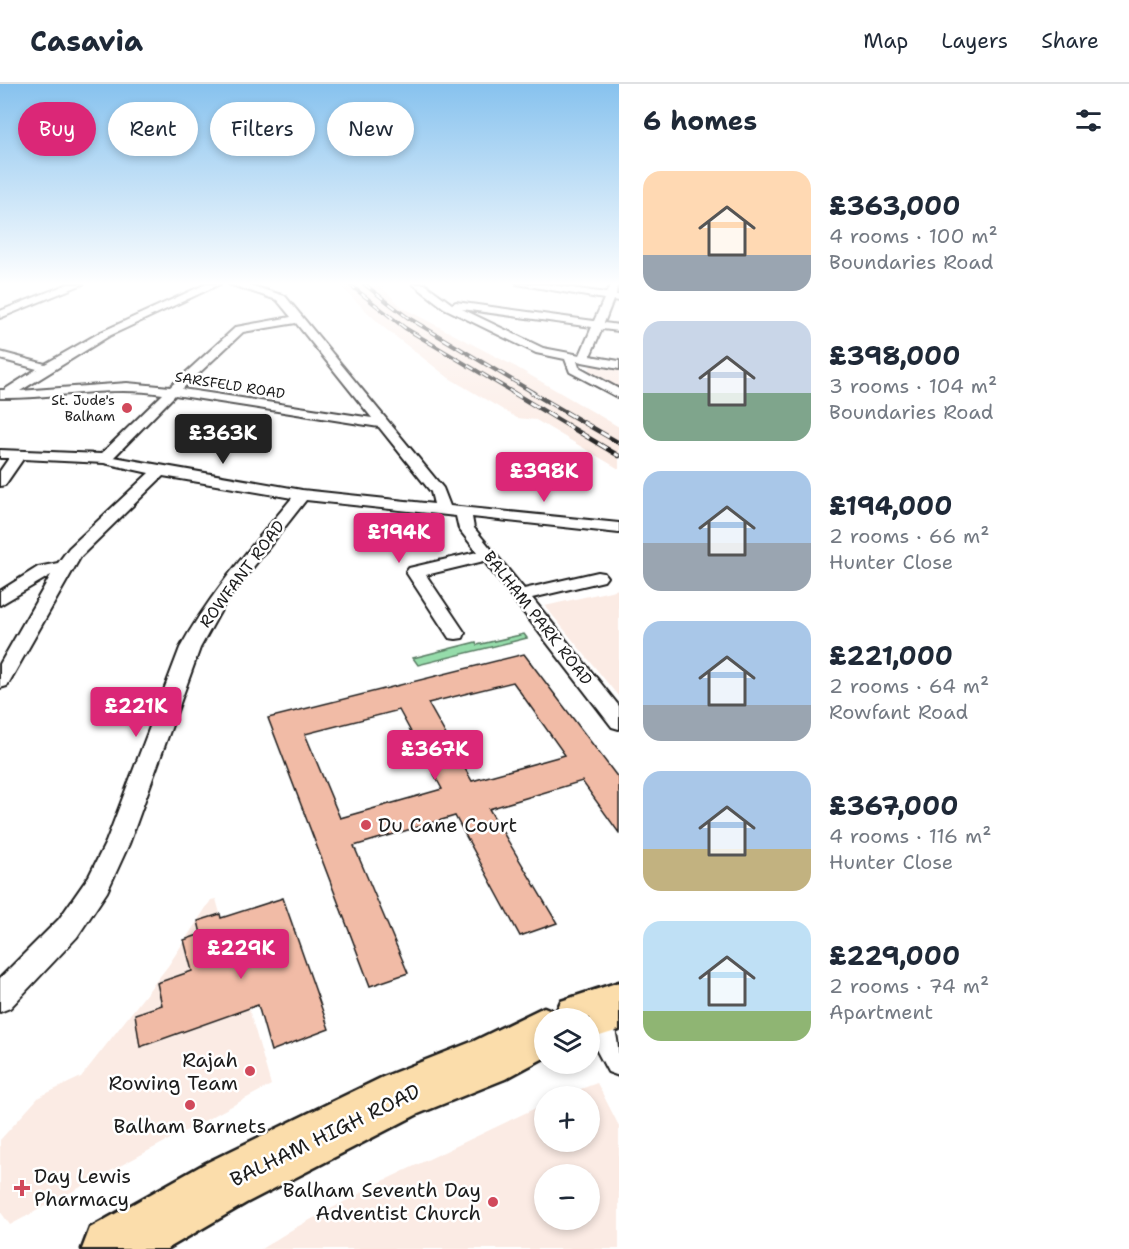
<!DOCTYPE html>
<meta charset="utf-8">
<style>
:root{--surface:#fff;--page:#f2f2f3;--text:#1f2937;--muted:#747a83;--line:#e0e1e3;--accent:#db2777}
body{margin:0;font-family:"Shantell Sans",sans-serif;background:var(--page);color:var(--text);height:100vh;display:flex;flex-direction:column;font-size:22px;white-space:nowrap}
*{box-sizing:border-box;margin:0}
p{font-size:20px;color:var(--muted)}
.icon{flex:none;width:33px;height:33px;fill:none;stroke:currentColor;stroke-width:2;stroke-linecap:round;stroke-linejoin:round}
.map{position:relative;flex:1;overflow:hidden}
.sheet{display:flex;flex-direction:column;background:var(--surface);width:510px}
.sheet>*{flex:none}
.hud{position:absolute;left:18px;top:18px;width:510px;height:54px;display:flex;gap:12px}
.controls{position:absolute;left:534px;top:924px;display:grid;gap:12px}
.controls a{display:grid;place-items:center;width:66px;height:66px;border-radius:50%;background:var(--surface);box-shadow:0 3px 9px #0003;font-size:30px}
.price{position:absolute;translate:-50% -51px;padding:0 14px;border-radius:6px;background:var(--accent);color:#fff;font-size:20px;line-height:39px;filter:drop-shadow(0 2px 3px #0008)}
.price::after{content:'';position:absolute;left:50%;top:36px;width:18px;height:14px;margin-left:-9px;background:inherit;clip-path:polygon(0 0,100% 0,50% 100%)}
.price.selected{background:#222;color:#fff}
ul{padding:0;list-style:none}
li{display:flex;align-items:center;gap:18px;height:150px;padding:0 24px}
li span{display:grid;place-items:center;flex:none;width:168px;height:120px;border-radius:18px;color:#555}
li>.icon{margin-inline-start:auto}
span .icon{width:72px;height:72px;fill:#fffc;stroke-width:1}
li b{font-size:26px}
h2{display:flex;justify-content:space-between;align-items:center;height:72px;padding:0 24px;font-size:26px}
.chip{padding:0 21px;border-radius:27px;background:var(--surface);box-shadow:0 3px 9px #0003;font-size:21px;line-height:54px}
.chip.selected{background:var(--accent);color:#fff}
header{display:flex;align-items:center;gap:36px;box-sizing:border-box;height:84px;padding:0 30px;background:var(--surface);border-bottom:2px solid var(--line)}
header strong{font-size:28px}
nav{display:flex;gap:33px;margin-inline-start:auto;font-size:21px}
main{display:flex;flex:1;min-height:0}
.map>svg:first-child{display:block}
.built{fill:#fbebe4;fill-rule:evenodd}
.green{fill:#95dcaa;stroke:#587c63;stroke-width:1.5}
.building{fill:#f1bba6;stroke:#1c1c1c;stroke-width:1.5;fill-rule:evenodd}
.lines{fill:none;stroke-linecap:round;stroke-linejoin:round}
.street-casing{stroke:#1c1c1c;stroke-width:4}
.highway-casing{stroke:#1c1c1c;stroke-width:5}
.street{fill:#fff;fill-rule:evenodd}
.highway{fill:#fbddab;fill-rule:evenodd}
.rail-far1-casing{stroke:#1c1c1c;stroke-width:4}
.rail-casing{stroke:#1c1c1c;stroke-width:4.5}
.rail-far1{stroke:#fff;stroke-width:2;stroke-dasharray:8;stroke-linecap:butt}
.rail{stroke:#fff;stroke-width:3;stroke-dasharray:10;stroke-linecap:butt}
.poi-dot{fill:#d1495b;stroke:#fff;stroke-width:2}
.labels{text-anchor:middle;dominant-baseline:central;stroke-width:5;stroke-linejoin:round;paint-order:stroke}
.far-street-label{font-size:14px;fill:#1c1c1c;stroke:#fff}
.far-poi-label{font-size:14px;fill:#1c1c1c;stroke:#fff;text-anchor:end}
.street-label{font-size:16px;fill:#1c1c1c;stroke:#fff}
.near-poi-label{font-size:20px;fill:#1c1c1c;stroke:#fff;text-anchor:start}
.near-street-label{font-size:20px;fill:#1c1c1c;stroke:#fff}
</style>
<header>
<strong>Casavia</strong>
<nav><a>Map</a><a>Layers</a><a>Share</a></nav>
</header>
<main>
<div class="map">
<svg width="619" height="1165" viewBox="0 0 619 1165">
<rect width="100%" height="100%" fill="#fff"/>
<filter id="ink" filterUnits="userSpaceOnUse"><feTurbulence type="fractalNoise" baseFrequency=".0167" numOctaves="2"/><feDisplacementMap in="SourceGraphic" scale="12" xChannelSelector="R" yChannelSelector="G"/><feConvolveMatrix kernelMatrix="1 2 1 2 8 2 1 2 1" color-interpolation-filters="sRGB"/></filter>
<g filter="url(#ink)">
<g class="built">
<polygon points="338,200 378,200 403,224 516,283 619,343 619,385 536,336 517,334 449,294 383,243"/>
<polygon points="591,281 619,285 619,304 589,287"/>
<polygon points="619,505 619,613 545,522"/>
<polygon points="216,815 242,909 248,922 271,1001 10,1141 0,1127 0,1056 39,1013 81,993 168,882 211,816"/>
<path d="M597,999L619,1042V1165H261L293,1145L383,1097L544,1020V1058H590V1012H562ZM544,1090H590V1136H544Z"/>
</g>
<polygon class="green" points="524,550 527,554 418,581 413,574 476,558 477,561"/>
<g class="building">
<path d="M524,570L619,695V749L582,697L489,725L557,839L520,852L455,732L354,762L408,889L370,902L268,634ZM513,598L565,671L472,697L428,619ZM399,626L442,705L340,734L305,650Z"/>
<polygon points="283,814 329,945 271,967 258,921 140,963 135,930 162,921 157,899 192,887 184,856 201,850 198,837 220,830 221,834"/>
</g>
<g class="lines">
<defs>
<g id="street">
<polygon points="68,200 83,200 0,234 0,227"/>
<path d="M206,200H220L109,252L20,307L127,299L170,303L236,243L291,233L277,216L229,200H246L285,212L443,404L450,422L619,439V449L472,433L474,444L524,505L598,488L604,489L607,493L604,497L532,514L619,622V645L612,643L484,477L426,491L465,549L463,554L456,555L449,554L406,488L409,484L477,468L459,445L456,432L306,416L225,519L200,564L129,760L107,808L77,853L10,924L0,928V894L59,835L89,792L106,758L180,564C210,509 252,462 292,414L163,392L81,472L7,602L0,604V580L51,491L0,521V507L38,483L58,479L69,464L149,389L104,379L23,375L5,401L0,402V387L9,374H0V366L101,370L163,310C109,301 54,315 0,314V306H4L37,285L0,275V268L45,280L101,248ZM296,239L372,334L182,305L243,248ZM175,311L379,343L431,408L434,420L302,406L114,373Z"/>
<path d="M413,200H425L452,220L456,218L594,237L604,215L517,200H545L606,209L611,201H617L616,211H619V217L613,216L604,239L619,241V247L602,245L590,272L619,277V285L577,277L579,283L619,305V314L570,288L565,275L536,269L444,224ZM462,225L592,243L580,271L543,264Z"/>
<path d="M591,915C619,927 619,964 619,992L608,988L590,954V934H579L577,929L581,919Z"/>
</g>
<polygon id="highway" points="619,898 619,946 590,955 590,934 544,934 544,974 505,995 418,1030 246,1119 167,1165 82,1165 90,1144 206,1079 383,993 474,957 544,923 556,928 561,917"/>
</defs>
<use href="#street" class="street-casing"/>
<use href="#highway" class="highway-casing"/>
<use href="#street" class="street"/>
<use href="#highway" class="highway"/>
<defs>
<g id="rail-far1">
<polyline points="349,200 405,244 514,309"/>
<polyline points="364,200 407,233 534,309"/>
</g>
<g id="rail">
<polyline points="512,308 619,372"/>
<polyline points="531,308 619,359"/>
</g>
</defs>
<use href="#rail-far1" class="rail-far1-casing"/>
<use href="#rail" class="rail-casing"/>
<use href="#rail-far1" class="rail-far1"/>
<use href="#rail" class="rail"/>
</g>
</g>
<linearGradient id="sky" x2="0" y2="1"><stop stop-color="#87c2ee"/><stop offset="0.55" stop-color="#fff"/><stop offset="1" stop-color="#fff" stop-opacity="0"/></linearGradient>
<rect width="619" height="363" fill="url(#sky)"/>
<g class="poi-dot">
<circle cx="127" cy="324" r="6"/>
<circle cx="366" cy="741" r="6"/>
<circle cx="250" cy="987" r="6"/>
<circle cx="190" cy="1021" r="6"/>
<path d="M19 1095h6v6h6v6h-6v6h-6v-6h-6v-6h6z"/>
<circle cx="493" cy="1118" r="6"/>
</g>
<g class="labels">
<g class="far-street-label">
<text transform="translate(230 301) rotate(9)">SARSFELD ROAD</text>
</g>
<g class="far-poi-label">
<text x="115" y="316">St. Jude's<tspan x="115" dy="16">Balham</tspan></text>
</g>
<g class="street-label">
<text transform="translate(242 490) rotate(-53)">ROWFANT ROAD</text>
<text transform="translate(538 534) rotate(52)">BALHAM PARK ROAD</text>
</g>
<g class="near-poi-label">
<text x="378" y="741">Du Cane Court</text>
<text x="238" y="976" text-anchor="end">Rajah<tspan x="238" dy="23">Rowing Team</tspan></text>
<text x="190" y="1042" text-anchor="middle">Balham Barnets</text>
<text x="34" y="1092">Day Lewis<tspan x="34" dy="23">Pharmacy</tspan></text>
<text x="481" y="1106" text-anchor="end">Balham Seventh Day<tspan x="481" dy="23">Adventist Church</tspan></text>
</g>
<g class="near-street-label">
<text transform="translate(325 1051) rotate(-26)">BALHAM HIGH ROAD</text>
</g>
</g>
</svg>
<div class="controls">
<a><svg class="icon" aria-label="layers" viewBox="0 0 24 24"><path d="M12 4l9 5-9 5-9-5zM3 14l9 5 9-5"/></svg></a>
<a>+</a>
<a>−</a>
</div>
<b class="price selected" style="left:223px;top:381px">£363K</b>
<b class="price" style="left:544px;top:419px">£398K</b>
<b class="price" style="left:399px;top:480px">£194K</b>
<b class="price" style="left:136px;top:654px">£221K</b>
<b class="price" style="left:435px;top:697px">£367K</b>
<b class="price" style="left:241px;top:896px">£229K</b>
<div class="hud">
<a class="chip selected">Buy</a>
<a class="chip">Rent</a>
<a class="chip">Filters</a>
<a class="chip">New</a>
</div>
</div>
<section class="sheet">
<h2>6 homes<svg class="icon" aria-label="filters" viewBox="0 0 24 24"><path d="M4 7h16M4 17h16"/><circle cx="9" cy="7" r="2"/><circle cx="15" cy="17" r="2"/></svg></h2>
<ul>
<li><span style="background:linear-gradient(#ffd9b3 70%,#9aa5b1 0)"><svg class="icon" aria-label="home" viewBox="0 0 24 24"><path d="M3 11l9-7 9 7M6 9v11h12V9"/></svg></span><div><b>£363,000</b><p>4 rooms · 100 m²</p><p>Boundaries Road</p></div></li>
<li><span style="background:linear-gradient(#c9d6e8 60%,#7fa58c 0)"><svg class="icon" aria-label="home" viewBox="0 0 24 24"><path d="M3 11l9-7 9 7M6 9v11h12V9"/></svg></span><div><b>£398,000</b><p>3 rooms · 104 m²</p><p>Boundaries Road</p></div></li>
<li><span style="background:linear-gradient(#a9c7e8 60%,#9aa5b1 0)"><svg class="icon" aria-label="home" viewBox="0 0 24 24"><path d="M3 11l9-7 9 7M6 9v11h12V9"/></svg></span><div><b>£194,000</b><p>2 rooms · 66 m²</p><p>Hunter Close</p></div></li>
<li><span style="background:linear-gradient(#a9c7e8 70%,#9aa5b1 0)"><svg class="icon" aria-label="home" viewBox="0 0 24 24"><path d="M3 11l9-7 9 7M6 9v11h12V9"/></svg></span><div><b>£221,000</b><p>2 rooms · 64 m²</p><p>Rowfant Road</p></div></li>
<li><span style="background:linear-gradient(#a9c7e8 65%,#c2b280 0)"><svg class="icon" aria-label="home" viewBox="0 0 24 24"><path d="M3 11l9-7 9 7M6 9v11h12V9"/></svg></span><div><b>£367,000</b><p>4 rooms · 116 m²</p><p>Hunter Close</p></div></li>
<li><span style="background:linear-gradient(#bfe0f5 75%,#8fb573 0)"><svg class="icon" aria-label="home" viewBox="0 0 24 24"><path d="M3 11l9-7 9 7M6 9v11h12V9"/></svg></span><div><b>£229,000</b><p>2 rooms · 74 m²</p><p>Apartment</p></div></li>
</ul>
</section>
</main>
